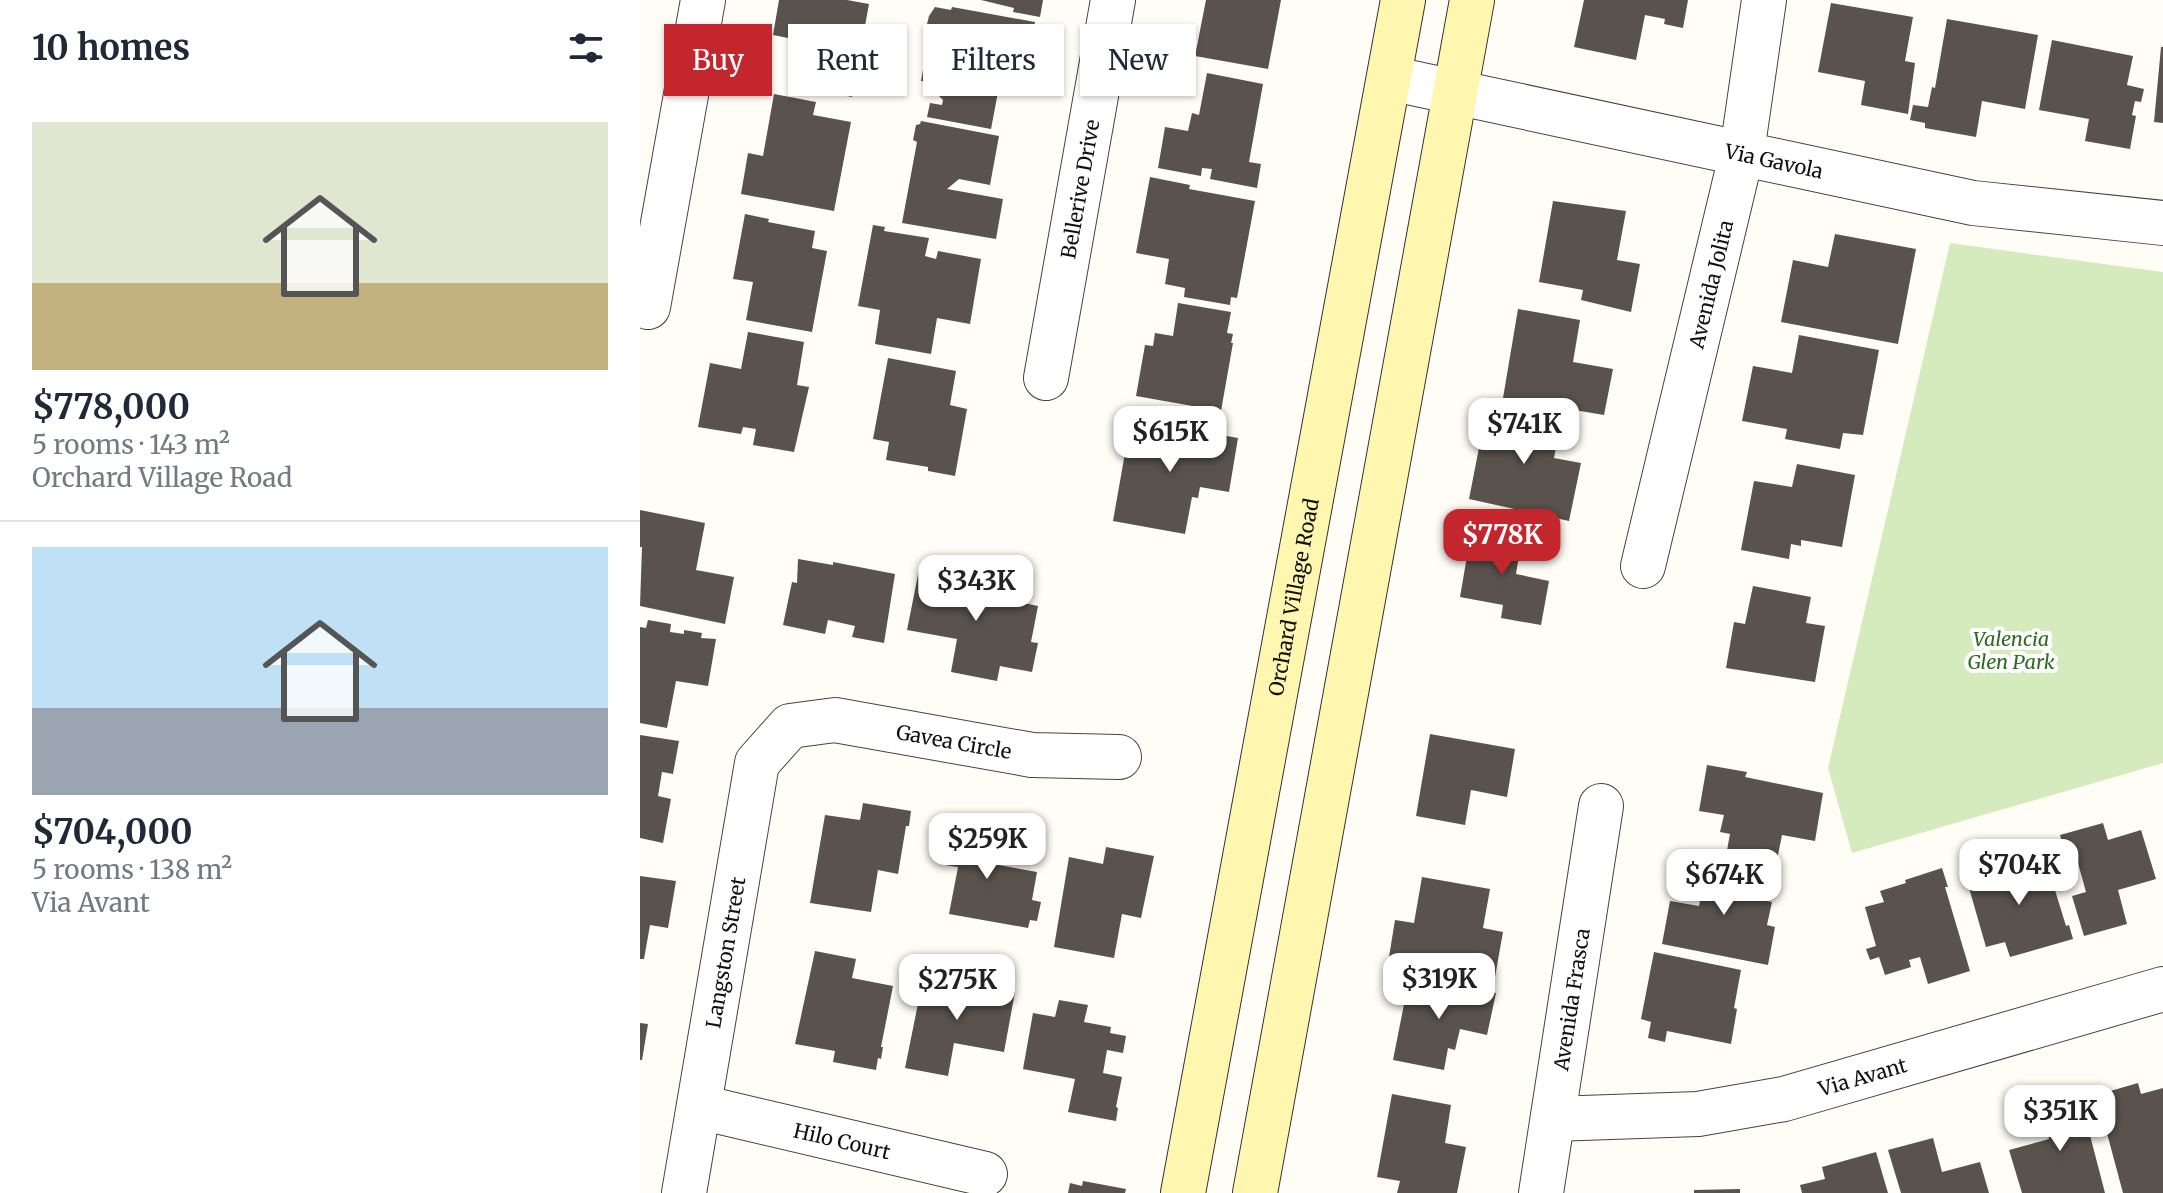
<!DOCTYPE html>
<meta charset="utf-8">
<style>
:root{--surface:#fff;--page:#f2f2f3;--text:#1f2937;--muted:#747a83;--line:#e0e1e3;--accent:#c4262e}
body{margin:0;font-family:Merriweather,serif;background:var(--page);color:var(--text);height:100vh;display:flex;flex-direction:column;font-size:30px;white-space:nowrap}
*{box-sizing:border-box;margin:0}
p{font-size:26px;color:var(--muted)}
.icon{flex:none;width:44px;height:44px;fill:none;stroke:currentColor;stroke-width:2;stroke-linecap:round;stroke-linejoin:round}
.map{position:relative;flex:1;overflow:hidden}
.side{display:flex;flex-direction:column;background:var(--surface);width:640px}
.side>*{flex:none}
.hud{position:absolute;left:24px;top:24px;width:760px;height:72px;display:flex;gap:16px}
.price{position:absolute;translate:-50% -68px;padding:0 18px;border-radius:16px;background:#fff;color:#222;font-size:26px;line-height:52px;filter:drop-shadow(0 2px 4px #0008)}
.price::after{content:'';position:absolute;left:50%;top:48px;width:24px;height:18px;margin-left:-12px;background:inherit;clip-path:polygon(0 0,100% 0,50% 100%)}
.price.current{background:var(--accent);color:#fff}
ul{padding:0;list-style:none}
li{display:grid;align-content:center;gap:16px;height:424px;padding:0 32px}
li+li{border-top:2px solid var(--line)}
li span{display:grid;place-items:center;height:248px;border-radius:0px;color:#555}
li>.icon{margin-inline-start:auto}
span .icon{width:144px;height:144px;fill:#fffc;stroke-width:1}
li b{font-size:34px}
h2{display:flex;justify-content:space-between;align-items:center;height:96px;padding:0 32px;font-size:34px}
.chip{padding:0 28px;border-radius:0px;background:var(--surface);box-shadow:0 2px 6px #0004;font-size:28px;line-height:72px}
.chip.current{background:var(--accent);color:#fff}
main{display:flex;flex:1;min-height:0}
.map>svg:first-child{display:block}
.green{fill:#d5ebbd}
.building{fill:#5a524d}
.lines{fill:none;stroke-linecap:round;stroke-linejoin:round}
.minor-casing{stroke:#444;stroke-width:46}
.secondary-casing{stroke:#333;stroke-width:46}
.minor{stroke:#fff;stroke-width:44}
.secondary{stroke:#fff6b0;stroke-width:44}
.labels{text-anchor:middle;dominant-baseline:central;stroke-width:8;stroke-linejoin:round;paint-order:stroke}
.street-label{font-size:20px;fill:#111;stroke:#fff}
.park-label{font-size:20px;font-style:italic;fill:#2f6b1f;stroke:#fff}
</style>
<main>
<section class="side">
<h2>10 homes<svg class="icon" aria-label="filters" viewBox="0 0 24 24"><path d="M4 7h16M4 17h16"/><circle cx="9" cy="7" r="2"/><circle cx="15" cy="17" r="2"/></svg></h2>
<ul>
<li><span style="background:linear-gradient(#dfe7d0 65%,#c2b280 0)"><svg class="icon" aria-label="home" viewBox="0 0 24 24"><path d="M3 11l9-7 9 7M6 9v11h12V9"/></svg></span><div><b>$778,000</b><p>5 rooms · 143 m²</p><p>Orchard Village Road</p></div></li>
<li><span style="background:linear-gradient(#bfe0f5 65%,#9aa5b1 0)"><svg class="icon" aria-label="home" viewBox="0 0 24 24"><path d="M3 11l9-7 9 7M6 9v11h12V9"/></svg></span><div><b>$704,000</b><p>5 rooms · 138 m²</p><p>Via Avant</p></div></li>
</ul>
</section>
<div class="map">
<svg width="1523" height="1193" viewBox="0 0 1523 1193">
<rect width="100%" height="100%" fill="#fffdf5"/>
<polygon class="green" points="1310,243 1523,272 1523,763 1212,853 1188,768"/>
<g class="building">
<polygon points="139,0 207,0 229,4 212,97 155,86 163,41 133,35"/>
<polygon points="341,0 403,0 400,17 373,12 374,8"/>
<polygon points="566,0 641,0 628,69 555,56"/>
<polygon points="944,0 1048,0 1043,28 1024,24 1025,19 1005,15 996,60 934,47"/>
<polygon points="1191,3 1273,17 1265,61 1275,63 1268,114 1221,105 1225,81 1178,72"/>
<polygon points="295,7 311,10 312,7 395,22 386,73 380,72 380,77 376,76 374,86 361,83 363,78 356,77 354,86 359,87 351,129 287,117 290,103 302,105 303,100 299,96 301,84 281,81 289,36 285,32 289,16"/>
<polygon points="1307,19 1398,35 1385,109 1342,101 1336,137 1285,128 1285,123 1270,120 1273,105 1288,107 1292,87 1295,88"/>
<polygon points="1412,40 1493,56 1487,85 1504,89 1501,102 1495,101 1492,115 1496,116 1490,149 1445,141 1449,119 1399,110"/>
<polygon points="1521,47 1523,47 1523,123 1514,122"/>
<polygon points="567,73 623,84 609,162 621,164 617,188 570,179 572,169 562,168 561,176 518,168 525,127 548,131 552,113 559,115"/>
<polygon points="134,94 176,102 173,115 211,122 194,211 101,194 108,153 123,156"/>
<polygon points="281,121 359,136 350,185 319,179 307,189 363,199 356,239 262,223 277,142 273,140 276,125 280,124"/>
<polygon points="510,177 550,185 549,189 615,201 597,298 591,297 590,305 544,297 545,288 525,284 529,259 496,253"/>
<polygon points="913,201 986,211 977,260 1000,264 991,312 941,300 943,290 899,282"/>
<polygon points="105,214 129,219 128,222 175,231 172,248 187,251 172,332 106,320 113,282 93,279"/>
<polygon points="233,225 245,227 244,231 289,238 285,256 296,259 298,251 341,259 330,324 297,318 291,354 235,344 240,310 218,306"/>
<polygon points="1195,234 1276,249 1258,344 1141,322 1153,260 1188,267"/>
<polygon points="538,303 591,312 587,333 593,334 591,343 593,343 581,411 496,396 505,345 513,346 515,333 533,336"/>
<polygon points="878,309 940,320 933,362 973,369 964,415 863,398"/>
<polygon points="108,332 164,342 157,385 169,387 154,452 113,445 116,429 103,427 101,434 58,427 70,363 101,369"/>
<polygon points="1159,335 1239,350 1223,435 1203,433 1200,449 1145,439 1147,429 1102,421 1113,366 1152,373"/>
<polygon points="248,358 316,371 310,405 327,409 315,476 288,471 288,467 246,460 249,442 233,439"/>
<polygon points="847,407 921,421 914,458 941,463 929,521 829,499"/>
<polygon points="491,419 598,438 589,492 560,487 558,498 552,497 545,534 473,521"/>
<polygon points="1157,464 1215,475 1202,547 1161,540 1161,546 1151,544 1149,559 1101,550 1114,481 1152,487"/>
<polygon points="0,510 65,523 56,570 94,577 85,624 0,606 2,547 0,547"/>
<polygon points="832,527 882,537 876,574 909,581 901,625 861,618 863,605 820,597"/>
<polygon points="158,559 193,565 193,562 255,574 244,643 212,637 215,626 188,620 185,634 143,625 152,582 157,583"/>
<polygon points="279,570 372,587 369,600 398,606 391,642 398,643 392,672 360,666 357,681 311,672 317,639 267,630"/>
<polygon points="1113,586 1171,597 1166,623 1185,626 1175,682 1086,668 1094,622 1105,624"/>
<polygon points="8,620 31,624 30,632 44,634 44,630 62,633 61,638 76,639 68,686 36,681 27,728 0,723 0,627 6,628"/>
<polygon points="790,734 875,749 867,797 831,790 825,825 776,816"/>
<polygon points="0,735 39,741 33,774 22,772 18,796 31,799 23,843 0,838"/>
<polygon points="1067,765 1107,772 1105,777 1183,793 1175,841 1142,835 1136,865 1086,856 1090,834 1080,832 1084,815 1059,811"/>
<polygon points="223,803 271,811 269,826 266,826 258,874 238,870 231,912 170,903 185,815 220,820"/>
<polygon points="306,823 353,831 347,863 397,872 392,900 401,902 397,921 390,920 388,928 309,914 318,867 299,864"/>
<polygon points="1463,823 1468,840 1501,830 1516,879 1478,890 1487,924 1444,936 1432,896 1446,892 1438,863 1429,866 1420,835"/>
<polygon points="466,847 514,856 501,918 482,914 474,958 414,947 429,857 463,864"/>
<polygon points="1408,856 1414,876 1411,877 1426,926 1429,925 1433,939 1370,957 1365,942 1346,947 1325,874 1354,865 1356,871"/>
<polygon points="1058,864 1127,877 1122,900 1132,902 1127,925 1135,927 1128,965 1022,944 1030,901 1059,906 1061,896 1052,894"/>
<polygon points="1302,868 1308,887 1305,887 1330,971 1288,984 1280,957 1269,960 1271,967 1245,975 1239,957 1230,960 1226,949 1236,946 1225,907 1244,902 1240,891 1266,883 1265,880"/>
<polygon points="0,876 36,881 28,928 10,925 4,959 0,959"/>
<polygon points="782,877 850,889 843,928 863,932 855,977 749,957 755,920 774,923"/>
<polygon points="175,951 216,959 212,978 253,986 241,1047 243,1047 241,1059 238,1058 236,1070 193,1062 195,1051 155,1044"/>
<polygon points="1014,952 1101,970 1094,1008 1097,1009 1091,1044 1027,1031 1025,1042 1008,1038 1011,1022 1001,1019"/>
<polygon points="284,974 375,992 364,1052 314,1043 308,1076 265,1068"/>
<polygon points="769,979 830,991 831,988 856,993 847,1035 820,1029 815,1050 808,1048 804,1070 753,1060"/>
<polygon points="419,1000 448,1005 444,1022 471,1027 470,1033 486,1036 483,1053 467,1050 463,1073 482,1077 476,1107 478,1108 476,1121 428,1112 435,1079 383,1069 393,1013 415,1017"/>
<polygon points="0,1023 8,1024 2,1060 0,1060"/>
<polygon points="1498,1083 1501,1094 1523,1088 1523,1193 1483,1193 1461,1111 1458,1112 1453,1096"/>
<polygon points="1439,1093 1465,1193 1382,1193 1369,1150 1409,1139 1400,1104"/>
<polygon points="752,1094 811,1105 805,1143 826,1147 817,1193 757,1193 760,1181 737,1177"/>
<polygon points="1293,1138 1302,1172 1340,1162 1349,1193 1261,1193 1248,1150"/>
<polygon points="1236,1152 1248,1193 1162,1193 1160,1185 1185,1179 1182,1167"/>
<polygon points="443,1181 486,1189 485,1193 428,1193 430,1183 442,1186"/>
<polygon points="1100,1189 1100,1193 1054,1193 1054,1190"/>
</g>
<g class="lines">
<defs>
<g id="minor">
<path id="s1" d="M749,78L1333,203L1523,223"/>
<polyline points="8,307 63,0"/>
<path id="s2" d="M406,378L473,0"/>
<path id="s3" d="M1003,566L1102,152L1124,0"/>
<path id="s4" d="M60,1107L345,1174"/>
<path id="s5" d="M913,1119L1058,1114L1144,1099L1523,989"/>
<path id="s6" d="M44,1193L117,763L150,726L195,720L392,755L479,757"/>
<path id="s7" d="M901,1193L961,806"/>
</g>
<g id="secondary">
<path id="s8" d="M543,1193L763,0"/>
<polyline points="615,1193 832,0"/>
</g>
</defs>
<use href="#minor" class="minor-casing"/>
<use href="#secondary" class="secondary-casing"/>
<use href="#minor" class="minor"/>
<use href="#secondary" class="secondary"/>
</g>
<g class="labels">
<g class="street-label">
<text stroke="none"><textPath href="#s1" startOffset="394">Via Gavola</textPath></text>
<text stroke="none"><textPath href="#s2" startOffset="192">Bellerive Drive</textPath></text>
<text stroke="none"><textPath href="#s3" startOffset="290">Avenida Jolita</textPath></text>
<text stroke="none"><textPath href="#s8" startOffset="606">Orchard Village Road</textPath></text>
<text stroke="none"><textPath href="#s6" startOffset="652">Gavea Circle</textPath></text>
<text stroke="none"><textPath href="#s6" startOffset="244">Langston Street</textPath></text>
<text stroke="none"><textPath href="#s7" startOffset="196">Avenida Frasca</textPath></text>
<text stroke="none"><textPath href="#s5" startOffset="314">Via Avant</textPath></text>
<text stroke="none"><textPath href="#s4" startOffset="146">Hilo Court</textPath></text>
</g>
<g class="park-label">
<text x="1371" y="638">Valencia<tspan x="1371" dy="23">Glen Park</tspan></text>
</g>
</g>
</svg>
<b class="price" style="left:884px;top:466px">$741K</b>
<b class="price" style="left:530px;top:474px">$615K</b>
<b class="price current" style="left:862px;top:577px">$778K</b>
<b class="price" style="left:336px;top:623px">$343K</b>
<b class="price" style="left:347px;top:881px">$259K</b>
<b class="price" style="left:1379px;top:907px">$704K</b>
<b class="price" style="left:1084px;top:917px">$674K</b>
<b class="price" style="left:799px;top:1021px">$319K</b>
<b class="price" style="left:317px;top:1022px">$275K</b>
<b class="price" style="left:1420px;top:1153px">$351K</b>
<div class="hud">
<a class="chip current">Buy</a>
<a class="chip">Rent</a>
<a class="chip">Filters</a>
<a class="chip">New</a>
</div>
</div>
</main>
